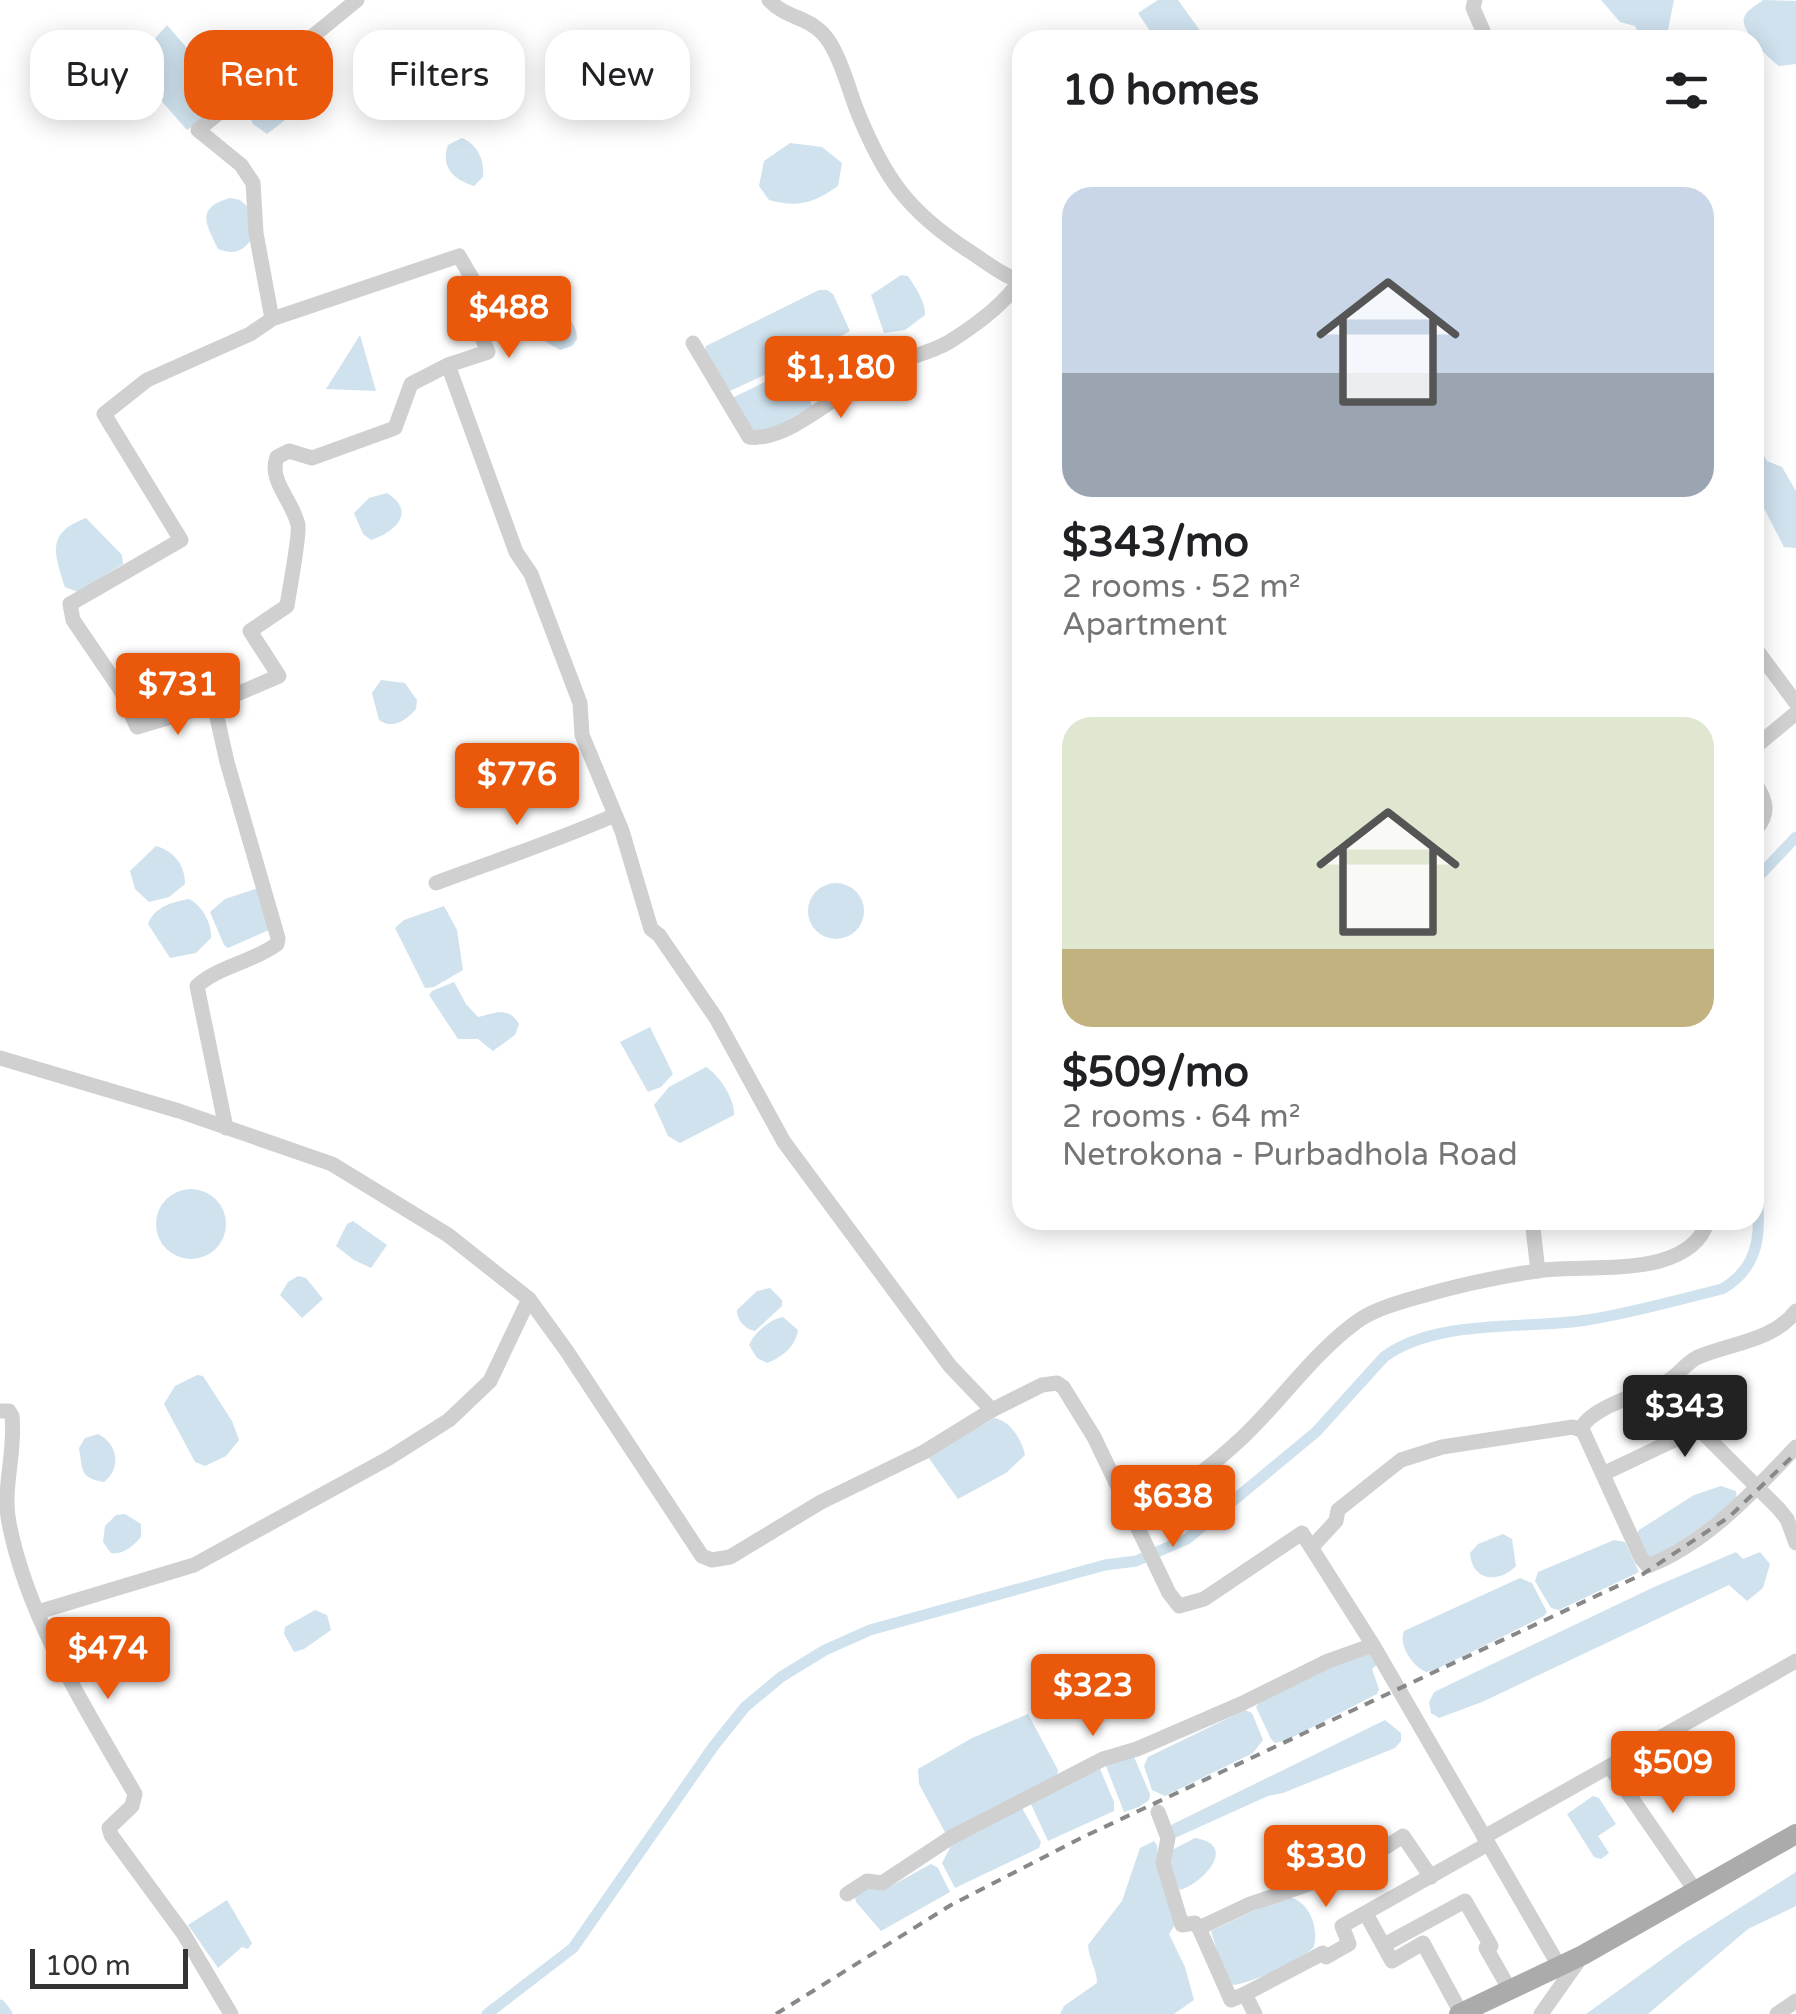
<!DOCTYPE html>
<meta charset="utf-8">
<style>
:root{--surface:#fff;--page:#f2f2f2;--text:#202124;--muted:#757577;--accent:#ea580c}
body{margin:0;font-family:"Varela Round",sans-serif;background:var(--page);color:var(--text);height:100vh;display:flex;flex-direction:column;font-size:38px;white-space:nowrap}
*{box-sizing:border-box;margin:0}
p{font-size:32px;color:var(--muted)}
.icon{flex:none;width:55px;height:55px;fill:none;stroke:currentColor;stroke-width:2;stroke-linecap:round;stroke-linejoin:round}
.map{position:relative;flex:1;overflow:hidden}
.panel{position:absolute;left:1012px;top:30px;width:752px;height:1200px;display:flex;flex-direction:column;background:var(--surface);border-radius:30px;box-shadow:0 5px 25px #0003}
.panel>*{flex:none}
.top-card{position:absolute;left:30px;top:30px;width:832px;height:90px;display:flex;gap:20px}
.scale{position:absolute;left:30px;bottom:25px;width:158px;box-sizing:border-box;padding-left:10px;border:5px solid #333;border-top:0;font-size:28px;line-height:35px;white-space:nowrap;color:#333;-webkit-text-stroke:8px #fff;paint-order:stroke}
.price{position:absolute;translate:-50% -85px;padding:0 22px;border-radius:10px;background:var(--accent);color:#fff;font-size:32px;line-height:65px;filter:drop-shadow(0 2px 5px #0008)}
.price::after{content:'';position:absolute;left:50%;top:60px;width:30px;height:22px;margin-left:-15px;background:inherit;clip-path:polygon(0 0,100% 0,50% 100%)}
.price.active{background:#222;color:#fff}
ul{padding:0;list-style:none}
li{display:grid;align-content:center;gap:20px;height:530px;padding:0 50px}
li span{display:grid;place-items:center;height:310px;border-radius:30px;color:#555}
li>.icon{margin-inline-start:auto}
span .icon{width:180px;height:180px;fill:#fffc;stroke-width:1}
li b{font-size:42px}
h2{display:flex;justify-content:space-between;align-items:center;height:120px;padding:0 50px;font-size:42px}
.chip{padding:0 35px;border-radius:30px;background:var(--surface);box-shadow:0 5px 25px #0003;font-size:35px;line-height:90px}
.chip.active{background:var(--accent);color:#fff}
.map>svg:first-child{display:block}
.water{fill:#cfe2ee}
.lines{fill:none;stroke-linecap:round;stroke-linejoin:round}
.canal{stroke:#cfe2ee;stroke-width:11}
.minor{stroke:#d0d0d0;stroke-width:15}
.major{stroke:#ababab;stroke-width:20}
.rail{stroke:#888;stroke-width:4;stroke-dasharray:10 8;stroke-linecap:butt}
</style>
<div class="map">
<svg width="1796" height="2014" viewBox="0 0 1796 2014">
<rect width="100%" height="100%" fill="#fff"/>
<g class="water">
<polygon points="1158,0 1178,0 1201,32 1199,40 1156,40 1138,13"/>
<polygon points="1601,0 1674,0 1666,40 1642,40 1635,26 1620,22"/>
<path d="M1763,0L1796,1V64L1779,66C1769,59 1740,30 1744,18C1746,10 1757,5 1763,0Z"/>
<polygon points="167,25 231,99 187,130 131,66"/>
<polygon points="456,61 466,75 469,91 436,106 429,105 420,86 421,80"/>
<polygon points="275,82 290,94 294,106 284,121 267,134 253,124 247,110 263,89"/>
<path d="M462,138C479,146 484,160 483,177L474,186C454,180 440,167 448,145Z"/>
<path d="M790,143L822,147L842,163L838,186C814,203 798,208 769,200L759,186L764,161Z"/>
<path d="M230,198L240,200L249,208L251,240C242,252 233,255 218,249C207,225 194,208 230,198Z"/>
<path d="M901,275L908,276C915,287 926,302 925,315L905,330L884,333L871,295Z"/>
<polygon points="819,290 827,290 833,294 850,331 812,353 730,391 705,353 706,346"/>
<path d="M547,304C563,306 577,324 577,339L572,346L560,350L539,338L531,318Z"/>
<polygon points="360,335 376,391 326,389"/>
<polygon points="850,338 858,344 870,371 825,398 816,398 800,365"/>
<polygon points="792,369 799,373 812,406 767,432 751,430 733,404 734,397"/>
<polygon points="1755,440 1767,461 1782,467 1796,491 1796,548 1784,547 1755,491"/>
<path d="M387,493C417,512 395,532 371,540L363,534L354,513L369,498Z"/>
<path d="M86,518L122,555L123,564L78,592L65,587C55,554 45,533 86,518Z"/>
<path d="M381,680L405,683L417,700L416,709C406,720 393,730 379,720L372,693Z"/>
<path d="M156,846C174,851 185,865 185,884L169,897L149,902L135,889L130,871Z"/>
<circle cx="836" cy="911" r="28"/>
<polygon points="258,888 269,930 228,948 224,945 210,912 225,899"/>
<path d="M189,899C202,905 212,924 211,938L196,953L170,958L148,924C154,907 172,902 189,899Z"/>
<polygon points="444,906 457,930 463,970 434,987 425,988 395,928 404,920"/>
<path d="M454,982L466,1004L478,1017C495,1013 508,1006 519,1024L515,1035L493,1051L478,1039H458L429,995L432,991Z"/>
<polygon points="650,1027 673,1074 661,1087 648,1092 620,1042"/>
<path d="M706,1067C719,1075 735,1099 734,1115L680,1143L668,1136L654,1105L669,1087Z"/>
<circle cx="191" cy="1224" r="35"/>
<polygon points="353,1221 387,1245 371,1268 354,1260 336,1246 347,1224"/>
<polygon points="298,1276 306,1278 323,1299 302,1318 280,1295 288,1282"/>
<path d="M770,1288L782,1300V1306L755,1331C744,1329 737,1320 737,1310L757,1291Z"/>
<path d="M783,1317L798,1330C796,1346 781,1358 767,1363L757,1358L749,1345C754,1333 770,1319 783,1317Z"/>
<polygon points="197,1375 203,1376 232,1421 239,1440 226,1456 205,1466 195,1462 164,1404 175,1386"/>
<path d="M994,1418C1009,1420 1022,1439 1025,1455L1006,1473L958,1499L928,1457Z"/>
<path d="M98,1434C118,1444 122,1468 104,1482C79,1478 83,1470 79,1448L85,1438Z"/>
<polygon points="1721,1486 1736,1491 1737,1499 1726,1513 1656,1560 1647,1557 1637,1534 1639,1530 1694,1495"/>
<path d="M125,1514L141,1524V1537C133,1546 123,1555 111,1553L103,1542L105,1526L116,1515Z"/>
<path d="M1503,1534L1512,1539L1516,1566C1498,1584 1472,1581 1470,1553L1478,1544Z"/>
<polygon points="1614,1540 1625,1542 1639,1572 1559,1610 1551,1608 1535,1581 1538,1572"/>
<polygon points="1736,1552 1743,1559 1760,1552 1770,1564 1763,1588 1747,1601 1729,1585 1482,1702 1439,1718 1431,1713 1429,1702 1434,1692 1654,1587"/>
<path d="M1520,1578L1532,1583L1547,1612L1544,1616L1435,1670L1426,1672C1413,1667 1398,1645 1404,1631Z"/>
<polygon points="315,1610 327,1615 331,1630 304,1649 294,1652 284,1634 285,1627"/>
<polygon points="1370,1650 1379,1663 1372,1669 1379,1689 1377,1694 1287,1740 1275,1743 1271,1739 1256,1707 1263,1698"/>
<polygon points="1245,1710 1252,1713 1263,1740 1253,1753 1165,1796 1152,1790 1144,1766 1148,1757"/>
<polygon points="1028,1714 1058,1770 1057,1777 946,1834 919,1784 918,1769 972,1738"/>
<polygon points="1385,1720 1401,1733 1401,1741 1395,1748 1283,1793 1268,1796 1175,1838 1171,1826 1173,1824"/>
<polygon points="1688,1730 1703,1760 1665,1789 1659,1788 1640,1757"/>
<polygon points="1134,1757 1150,1794 1149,1800 1139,1807 1124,1812 1106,1766 1109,1761"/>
<polygon points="1100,1769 1114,1802 1114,1811 1048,1841 1031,1804 1089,1771"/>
<polygon points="1593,1796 1599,1798 1616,1824 1598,1836 1609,1853 1601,1859 1594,1857 1567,1814"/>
<polygon points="1022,1808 1041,1842 1039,1848 955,1888 942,1863 952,1844"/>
<path d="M1195,1838C1239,1845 1203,1883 1180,1890L1169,1871L1170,1851Z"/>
<path d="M1154,1841L1157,1845L1158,1859L1176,1923L1169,1934L1185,1967L1194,2000L1174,2014H1060L1064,2006L1097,1983C1097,1969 1089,1960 1088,1945L1122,1901L1140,1848Z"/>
<polygon points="931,1864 938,1868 950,1892 881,1931 856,1902 855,1897 874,1885 891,1886"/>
<polygon points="1796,1872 1796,1906 1748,1929 1648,2014 1586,2014 1683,1944"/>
<path d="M1285,1896C1308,1899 1319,1925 1314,1947C1299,1961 1253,1983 1233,1985L1222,1968L1211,1931Z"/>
<polygon points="227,1900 252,1943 248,1949 242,1947 218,1968 188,1925"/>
</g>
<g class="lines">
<g class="canal">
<polyline points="1755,880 1796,837"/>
<polyline points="0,2005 7,2014"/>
<path d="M487,2014L573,1948L713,1747L745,1707L781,1677L825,1650L870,1630L1105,1565L1136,1561L1187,1539L1316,1432L1384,1357C1437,1318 1524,1330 1587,1320C1632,1313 1677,1300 1722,1289C1766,1264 1760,1221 1755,1178"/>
</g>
<g class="minor">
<path d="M769,0C788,21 813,15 830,43C842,62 848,87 856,108C883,176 907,211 969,251C986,262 1003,276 1022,282"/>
<polyline points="1475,0 1473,8 1487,40"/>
<path d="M272,319L459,256L479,290L467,302L488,352L448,365L411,384L395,428L312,458L289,451L277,457C268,481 293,501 298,525C300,535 289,592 287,606L250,631L279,676L214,704L137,727L120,689L73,620L70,604L181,540L104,414L147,380L250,334L272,319L256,233L253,183L241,165L198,130L357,0"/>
<path d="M693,343L749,437C789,443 848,384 884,367C905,357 929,354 949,342C973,327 1003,305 1019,282"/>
<polyline points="448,365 516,552 531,574 580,703 582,735 622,831 651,929 659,935 716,1018 784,1142 950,1366 992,1410"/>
<polyline points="1755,648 1796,703"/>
<path d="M214,704L227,762L278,938L277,944C253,962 219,966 197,986L226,1128"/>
<polyline points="1755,747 1796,713"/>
<path d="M1755,783C1767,802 1770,813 1755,831"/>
<path d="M436,883C495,861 556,841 615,815"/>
<polyline points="0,1058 179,1111 332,1164 448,1235 529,1299 566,1350 702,1556 712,1560 730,1557 821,1502 924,1452 992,1410 1042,1385 1057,1383 1063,1387 1094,1437 1169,1593 1179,1606 1204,1599 1302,1533 1373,1645 1558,1964"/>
<polyline points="1532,1220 1538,1271"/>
<path d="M0,1411H9L12,1416C16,1452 2,1488 9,1523C28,1620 86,1709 135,1794L132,1806L109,1828L111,1835L183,1933L231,2014"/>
<path d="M1581,1429C1590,1407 1645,1393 1668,1381C1679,1374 1686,1363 1698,1357C1731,1343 1773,1341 1796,1311"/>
<polyline points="1607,1472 1689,1433 1701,1431 1778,1508 1787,1519 1796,1543"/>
<path d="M1133,1518C1172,1496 1210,1468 1243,1437C1281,1401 1312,1355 1355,1323C1372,1310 1397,1303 1418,1297C1459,1285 1501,1276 1544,1270C1590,1264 1691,1280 1708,1220"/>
<path d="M1312,1547L1336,1521L1338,1510L1401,1460L1442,1447L1573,1427L1583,1431L1641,1558L1648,1566C1706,1544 1754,1491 1796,1447"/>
<polyline points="38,1612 194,1565 389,1458 449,1420 490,1381 529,1299"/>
<polyline points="1610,1767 1697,1893"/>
<polyline points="1158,1812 1168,1838 1163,1863 1182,1925 1195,1923 1199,1928 1231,2000 1245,1994"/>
<polyline points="1484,1837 1796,1661"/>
<polyline points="847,1894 867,1881 882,1883 950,1838 1103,1759 1137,1749 1241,1704 1328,1661 1373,1645"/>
<polyline points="1366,1914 1392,1961 1423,1943 1461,2013"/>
<polyline points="1199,1928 1250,1904 1312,1883 1357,1859 1375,1854 1403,1836 1431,1877"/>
<polyline points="1384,1945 1465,1901 1491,1946 1486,1948 1510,1990"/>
<polyline points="1255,2014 1245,1994 1323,1953 1326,1957 1349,1944 1342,1926 1488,1844"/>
<polyline points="1541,2014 1582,1956"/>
<polyline points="1777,2014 1796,2001"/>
</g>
<polyline class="major" points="1459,2014 1583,1955 1796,1834"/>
<polyline class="rail" points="776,2014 951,1905 1083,1837 1643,1574 1729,1517 1796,1453"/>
</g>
</svg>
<div class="scale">100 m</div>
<b class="price" style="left:509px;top:361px">$488</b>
<b class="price" style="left:841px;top:421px">$1,180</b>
<b class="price" style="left:178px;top:738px">$731</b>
<b class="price" style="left:517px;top:828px">$776</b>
<b class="price active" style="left:1685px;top:1460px">$343</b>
<b class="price" style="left:1173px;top:1550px">$638</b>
<b class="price" style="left:108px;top:1702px">$474</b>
<b class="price" style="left:1093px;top:1739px">$323</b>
<b class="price" style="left:1673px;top:1816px">$509</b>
<b class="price" style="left:1326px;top:1910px">$330</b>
<div class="top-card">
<a class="chip">Buy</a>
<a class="chip active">Rent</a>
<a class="chip">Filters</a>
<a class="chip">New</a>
</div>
<section class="panel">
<h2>10 homes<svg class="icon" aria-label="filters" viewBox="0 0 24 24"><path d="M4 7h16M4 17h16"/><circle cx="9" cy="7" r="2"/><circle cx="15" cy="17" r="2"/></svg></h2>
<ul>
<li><span style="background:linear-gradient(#c9d6e8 60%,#9aa5b1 0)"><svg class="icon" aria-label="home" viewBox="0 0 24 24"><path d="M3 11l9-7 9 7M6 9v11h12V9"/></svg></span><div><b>$343/mo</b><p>2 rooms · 52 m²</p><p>Apartment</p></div></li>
<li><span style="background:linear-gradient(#dfe7d0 75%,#c2b280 0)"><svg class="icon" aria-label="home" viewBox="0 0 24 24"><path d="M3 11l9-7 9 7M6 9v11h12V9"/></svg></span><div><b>$509/mo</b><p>2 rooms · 64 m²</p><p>Netrokona - Purbadhola Road</p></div></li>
</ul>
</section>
</div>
